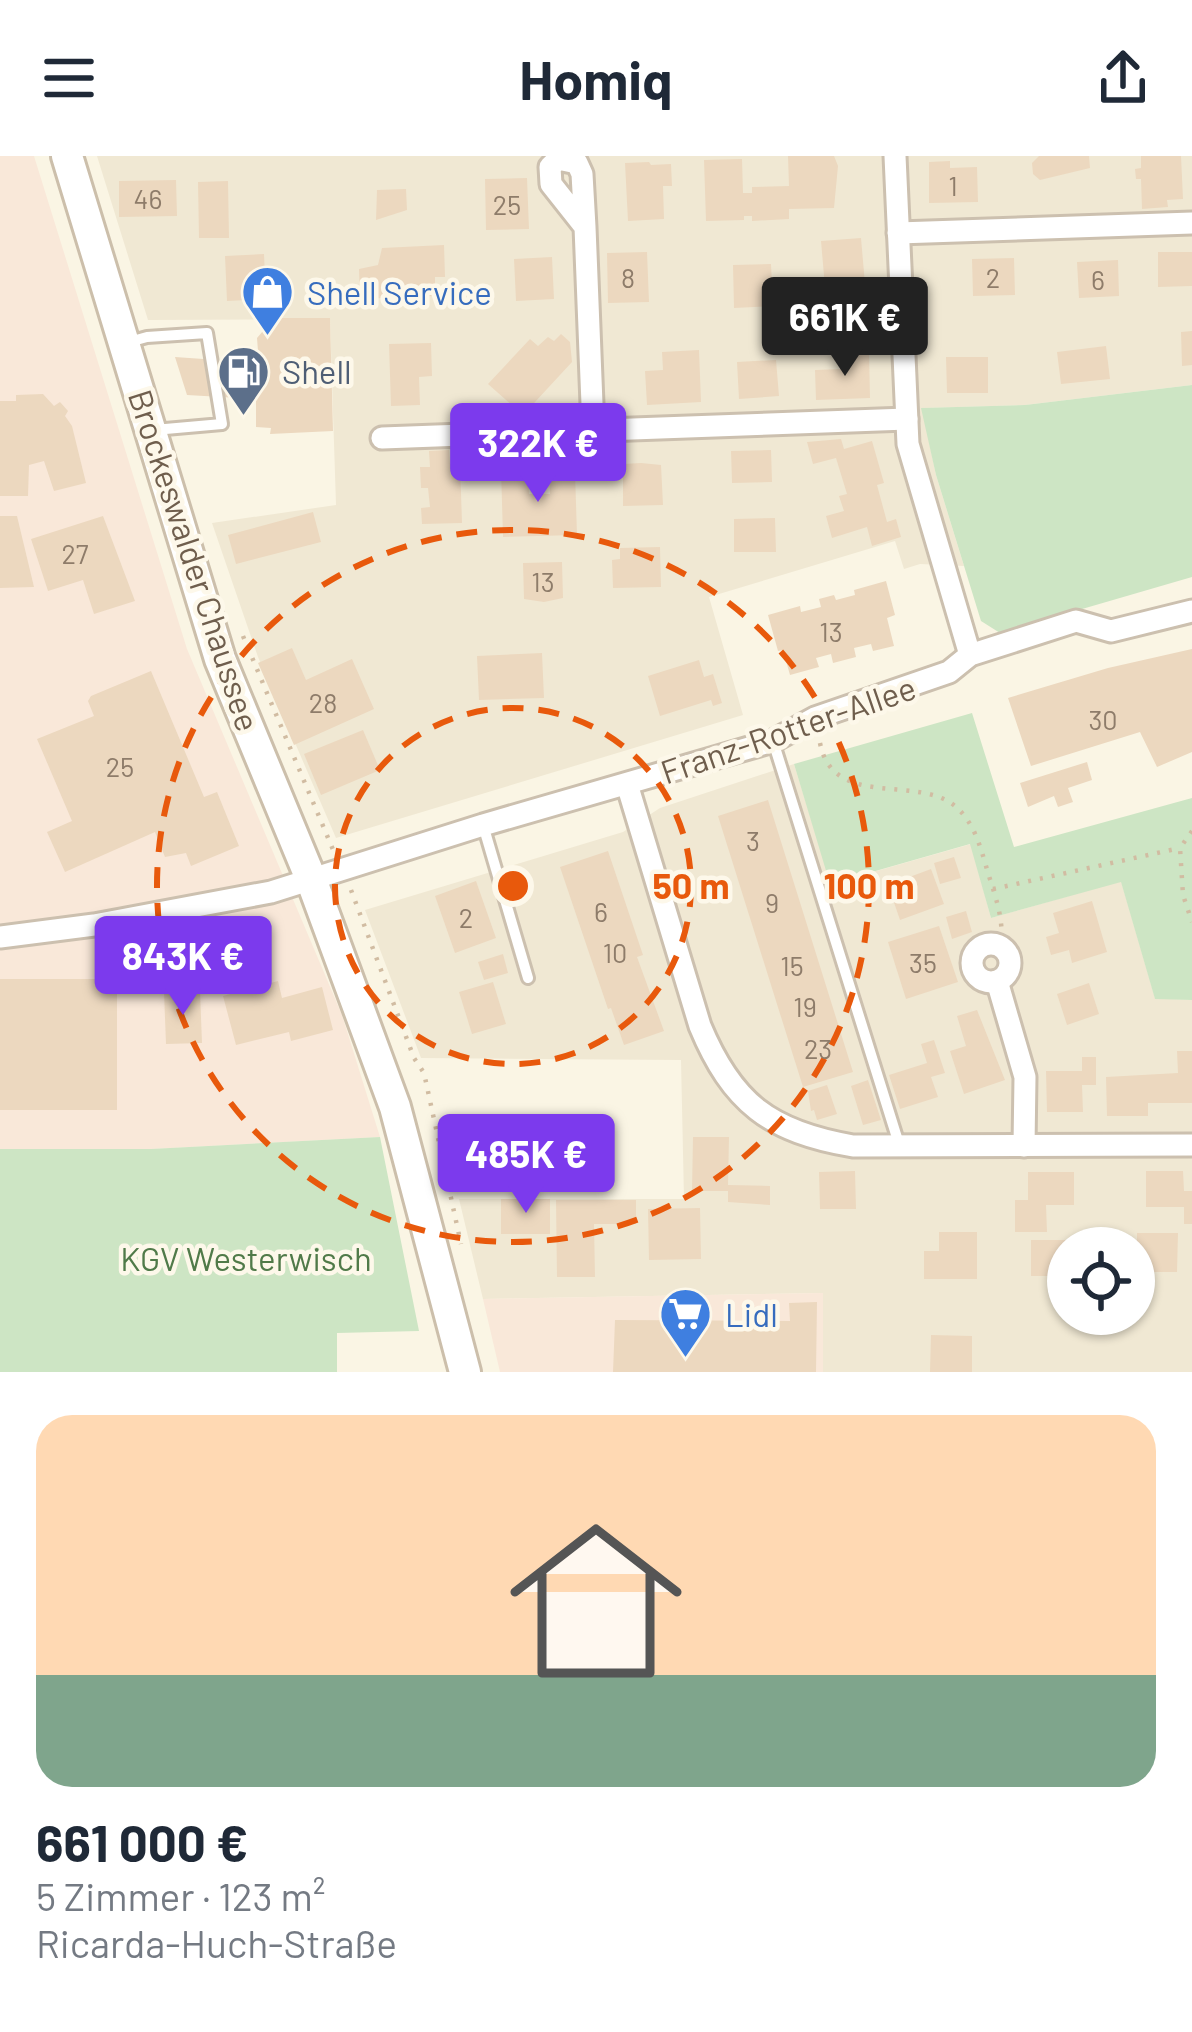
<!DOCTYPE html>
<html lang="de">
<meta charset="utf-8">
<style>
:root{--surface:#fff;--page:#f2f2f3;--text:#1f2937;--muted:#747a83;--accent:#7c3aed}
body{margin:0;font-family:Barlow,sans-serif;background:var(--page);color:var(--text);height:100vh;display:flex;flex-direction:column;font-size:45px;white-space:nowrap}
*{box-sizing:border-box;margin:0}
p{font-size:39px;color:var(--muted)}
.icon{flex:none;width:66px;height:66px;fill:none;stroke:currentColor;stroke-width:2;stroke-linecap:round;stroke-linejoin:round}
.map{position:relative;height:1216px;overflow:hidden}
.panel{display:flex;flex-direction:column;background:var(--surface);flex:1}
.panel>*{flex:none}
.controls{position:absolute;left:1047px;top:1071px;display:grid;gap:24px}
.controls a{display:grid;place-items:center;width:108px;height:108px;border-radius:50%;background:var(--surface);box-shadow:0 3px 9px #0004;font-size:60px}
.price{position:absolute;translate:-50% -102px;padding:0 27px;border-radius:12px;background:var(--accent);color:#fff;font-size:39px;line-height:78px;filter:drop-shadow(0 3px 6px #0008)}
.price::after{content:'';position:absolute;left:50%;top:72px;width:36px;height:27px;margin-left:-18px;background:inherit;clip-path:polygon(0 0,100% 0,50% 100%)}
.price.on{background:#222;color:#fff}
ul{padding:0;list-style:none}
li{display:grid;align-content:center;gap:24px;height:636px;padding:0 36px}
li span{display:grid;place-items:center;height:372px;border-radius:36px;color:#555}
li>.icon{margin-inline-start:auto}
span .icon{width:216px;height:216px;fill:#fffc;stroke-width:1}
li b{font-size:51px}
header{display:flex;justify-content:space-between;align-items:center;height:156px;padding:0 36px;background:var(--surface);font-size:54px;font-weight:700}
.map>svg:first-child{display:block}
.residential{fill:#f0e8d3;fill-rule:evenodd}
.commercial{fill:#f9e8d9}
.green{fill:#cde5c4}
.building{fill:#ecd8bf}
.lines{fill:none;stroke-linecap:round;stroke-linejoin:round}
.lane-casing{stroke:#ccc0af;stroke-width:16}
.street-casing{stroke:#ccc0af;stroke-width:27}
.secondary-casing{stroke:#ccbfab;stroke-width:36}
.path{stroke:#d1bca2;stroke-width:4.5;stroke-dasharray:3 9;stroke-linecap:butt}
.lane{stroke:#fff;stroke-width:10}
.street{stroke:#fff;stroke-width:21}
.secondary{stroke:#fff;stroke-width:30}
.ring{fill:none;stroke:#e8590c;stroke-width:6;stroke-dasharray:21 15}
.labels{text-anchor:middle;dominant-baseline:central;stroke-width:9;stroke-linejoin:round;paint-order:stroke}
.number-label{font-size:27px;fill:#8e7c6a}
.shop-label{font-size:33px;fill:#366cbe;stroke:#fdf8ea;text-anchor:start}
.service-label{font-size:33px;fill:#4e5e75;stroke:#fdf8ea;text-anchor:start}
.street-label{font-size:33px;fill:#6f5e4d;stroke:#fdf8ea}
.park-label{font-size:33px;fill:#507a49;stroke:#fdf8ea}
.centre{fill:#e8590c;stroke:#fdf8ea;stroke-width:6}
.ring-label{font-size:36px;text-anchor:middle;font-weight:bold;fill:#e8590c;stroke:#fdf8ea;stroke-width:9;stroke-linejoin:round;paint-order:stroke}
</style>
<header><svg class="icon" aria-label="menu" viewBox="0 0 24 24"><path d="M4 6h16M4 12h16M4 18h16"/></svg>Homiq<svg class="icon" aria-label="share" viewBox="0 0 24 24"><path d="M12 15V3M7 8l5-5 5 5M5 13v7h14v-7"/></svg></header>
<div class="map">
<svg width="1192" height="1216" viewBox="0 0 1192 1216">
<rect width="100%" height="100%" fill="#faf5e4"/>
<g class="residential">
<polygon points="97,0 1192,0 1192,229 1025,249 922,252 936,319 964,410 920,408 904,413 895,385 709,441 743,559 336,682 258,501 212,367 336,349 330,163 148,164"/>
<path d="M794,608L831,728L971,688L991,762L1121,725L1155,842L1192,844V1216H823V1137L483,1143L459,1043H684L681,904L421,902L365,754L623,676L660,652ZM1068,1092H1134V1158H1068Z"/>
</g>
<g class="commercial">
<polygon points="0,0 34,0 187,493 342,859 380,981 151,993 0,993"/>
<polygon points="823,1137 823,1216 500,1216 483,1143"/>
</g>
<g class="green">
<polygon points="1192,229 1192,421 1000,477 981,465 936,319 921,252 1025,249"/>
<polygon points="972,557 1014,691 1192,642 1192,844 1155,843 1121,726 991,762 970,688 830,728 794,608"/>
<polygon points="380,981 419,1175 337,1177 337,1216 0,1216 0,993 151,993"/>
</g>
<g class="building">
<polygon points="788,0 834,0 838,10 834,52 789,53 789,63 752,65 752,60 744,60 744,64 706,65 704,4 742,3 743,37 752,37 752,31 789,30"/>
<polygon points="1039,0 1089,0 1090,12 1040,24 1033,18 1032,7"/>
<polygon points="1141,0 1181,0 1183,43 1167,44 1168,51 1142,53 1141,23 1136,23 1135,13 1141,12"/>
<polygon points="950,5 950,12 977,11 978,46 929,47 929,6"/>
<polygon points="649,6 651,9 671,8 672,30 663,30 664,63 628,65 625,7"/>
<polygon points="527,22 529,73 486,74 485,23"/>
<polygon points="176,24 177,60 119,61 119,25"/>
<polygon points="228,25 229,82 199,82 198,26"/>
<polygon points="406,33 407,54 376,64 377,34"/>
<polygon points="861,82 865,128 825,131 821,85"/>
<polygon points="444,89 445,121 435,121 435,140 360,143 359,113 378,109 382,92"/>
<polygon points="647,96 649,146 608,147 607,97"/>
<polygon points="1158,96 1192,96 1192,130 1158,131"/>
<polygon points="264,98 266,143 227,145 225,100"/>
<polygon points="552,101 554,143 516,145 514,103"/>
<polygon points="1014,102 1015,139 973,140 972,103"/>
<polygon points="1118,104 1119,140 1079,142 1077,106"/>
<polygon points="771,108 773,150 734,152 733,109"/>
<polygon points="274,162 330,162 333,275 270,278 271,272 256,271 256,243 187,239 175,201 246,206 258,195 257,182"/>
<polygon points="1192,175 1192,209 1182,210 1181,176"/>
<polygon points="561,178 570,186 572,206 523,259 488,228 530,183 538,190 548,181 554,185"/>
<polygon points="431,187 432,220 419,221 420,249 391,250 389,188"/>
<polygon points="1106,190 1110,223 1061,228 1057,196"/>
<polygon points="699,194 701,246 647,249 645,215 663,214 662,196"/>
<polygon points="869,196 870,242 816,244 815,214 842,213 842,197"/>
<polygon points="946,201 988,201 988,237 947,237"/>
<polygon points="776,204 779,240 739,243 737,206"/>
<polygon points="43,238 54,250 60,246 68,255 65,260 72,270 86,327 54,335 44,305 29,309 28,340 0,340 0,245 16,245 16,239"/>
<polygon points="841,283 844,293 872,285 884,327 877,329 887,366 896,363 901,381 872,390 867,371 832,382 826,360 844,355 839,340 847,338 836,302 813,308 807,286"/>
<polygon points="449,294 450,308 460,307 462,367 422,368 421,352 430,351 428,332 421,332 420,311 430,311 429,295"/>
<polygon points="771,294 772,326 732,327 731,295"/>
<polygon points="641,307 661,309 663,349 623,350 623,308"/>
<polygon points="501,312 528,312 529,338 550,338 549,317 575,316 577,379 503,381"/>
<polygon points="313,356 321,386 236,408 228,379"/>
<polygon points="0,360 17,360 34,431 0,432"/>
<polygon points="103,360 135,445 94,458 83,424 48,435 31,383"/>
<polygon points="775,362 776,396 734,396 734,363"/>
<polygon points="660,391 661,431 613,432 612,404 620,403 620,392"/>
<polygon points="562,406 563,442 544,446 524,443 523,407"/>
<polygon points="886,425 895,459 887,462 894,490 873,495 871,488 854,492 856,501 833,507 831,498 816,502 819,511 790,519 783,494 778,495 768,459 800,450 801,456 821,451 819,443 834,439 836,444 855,439 854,434"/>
<polygon points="292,492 306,524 352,503 374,553 294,589 258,507"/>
<polygon points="1192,493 1192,596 1157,611 1140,576 1031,610 1008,542 1108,512"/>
<polygon points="542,497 544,542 479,544 477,500"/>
<polygon points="699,504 704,521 713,518 722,547 713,550 711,544 660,560 648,520"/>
<polygon points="151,515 204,641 217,636 239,690 191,710 186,697 165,701 155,676 65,716 47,676 72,665 37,583 94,560 88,545 91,540"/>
<polygon points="363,574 380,614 321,639 304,598"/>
<polygon points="1087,606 1092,624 1068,632 1073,646 1058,651 1054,640 1028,651 1020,627"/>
<polygon points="768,644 853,916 803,931 718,660"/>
<polygon points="608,695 643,799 637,801 664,875 624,889 611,852 608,853 560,711"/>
<polygon points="954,701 961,722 940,728 934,707"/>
<polygon points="931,713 944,748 900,764 888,729"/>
<polygon points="476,725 496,782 455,797 435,740"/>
<polygon points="1092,745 1107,796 1072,807 1069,794 1051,799 1046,781 1059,777 1053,757"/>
<polygon points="966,755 972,776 952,783 946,761"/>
<polygon points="939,770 958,826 906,843 888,786"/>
<polygon points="503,798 508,817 484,824 478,806"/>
<rect x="0" y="823" width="117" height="131"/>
<polygon points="278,825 282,842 322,831 333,874 291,885 289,876 236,889 223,840"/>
<polygon points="493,826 506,868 472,878 459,836"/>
<polygon points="1089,827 1099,858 1067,869 1057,838"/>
<polygon points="200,835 202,887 166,888 164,836"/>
<polygon points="977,854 1005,924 964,938 950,895 966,890 957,860"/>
<polygon points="934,884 945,917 931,921 938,941 900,953 889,919 927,907 921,888"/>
<polygon points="1177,895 1192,895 1192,947 1148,947 1148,960 1107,960 1106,921 1178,917"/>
<polygon points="1082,901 1096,901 1096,929 1082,929 1083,956 1047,956 1046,915 1082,915"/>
<polygon points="868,924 881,964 863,969 851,930"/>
<polygon points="827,929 837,958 817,964 814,954 811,955 808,935"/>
<polygon points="693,981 729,981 728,1029 770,1030 770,1049 728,1046 728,1035 692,1035"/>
<polygon points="855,1015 856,1053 820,1053 819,1016"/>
<polygon points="1146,1015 1183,1015 1184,1035 1192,1035 1192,1068 1184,1068 1184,1051 1146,1051"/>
<polygon points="1028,1016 1074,1016 1074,1049 1046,1049 1047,1076 1015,1076 1015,1044 1028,1044"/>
<rect x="501" y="1043" width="49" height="35"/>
<polygon points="556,1044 636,1044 636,1068 594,1068 595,1121 557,1121"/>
<polygon points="700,1052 701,1103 649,1104 648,1053"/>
<polygon points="939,1076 977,1076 977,1123 924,1123 924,1095 939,1095"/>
<polygon points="1137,1077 1178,1077 1177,1116 1137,1116"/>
<polygon points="1031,1084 1076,1084 1076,1092 1068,1092 1068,1120 1031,1120"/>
<polygon points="817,1146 816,1216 613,1216 615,1164 790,1165 789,1147"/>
<polygon points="931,1179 972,1180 972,1216 930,1216"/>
</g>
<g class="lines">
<defs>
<g id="lane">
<polyline points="129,186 147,181 207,177 222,268 154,274"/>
<polyline points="773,585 899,988"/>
<polyline points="483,669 528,822"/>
</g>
<g id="street">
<polyline points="895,0 908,288 970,499"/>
<polyline points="585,71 551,28 550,11 558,3 577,7 582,18 585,71 593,273"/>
<polyline points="898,77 1192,67"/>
<polyline points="382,282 907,263"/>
<path d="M627,628L700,870C732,947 770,976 853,990L1192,989"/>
<polyline points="0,781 94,769 271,736 483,669 773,585 815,562 949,516 970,499 1076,465 1111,475 1192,455"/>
<circle cx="991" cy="807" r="19"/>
<polyline points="997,825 1025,921 1024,990"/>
</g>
<polyline id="secondary" points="67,0 220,503 311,723 395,951 465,1216"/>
</defs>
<use href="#lane" class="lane-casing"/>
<use href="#street" class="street-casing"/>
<use href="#secondary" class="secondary-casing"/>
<g class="path">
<polyline points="243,480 334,696"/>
<path d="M820,587C833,654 916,618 955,650C975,667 981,693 988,717C996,742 1004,764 1001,790"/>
<polyline points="1192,675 1180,692 1183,739 1192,766"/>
<polyline points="993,733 1180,692"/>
<polyline points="351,734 414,902 424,917 461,1088"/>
</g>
<use href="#lane" class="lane"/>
<use href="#street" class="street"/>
<use href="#secondary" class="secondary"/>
</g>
<g class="ring">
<circle cx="513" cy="730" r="178"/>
<circle cx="513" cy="730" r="356"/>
</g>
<defs>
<symbol id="shop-pin" viewBox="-11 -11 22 30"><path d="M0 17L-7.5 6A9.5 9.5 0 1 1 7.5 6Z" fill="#3f7fe0" stroke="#fdf8ea"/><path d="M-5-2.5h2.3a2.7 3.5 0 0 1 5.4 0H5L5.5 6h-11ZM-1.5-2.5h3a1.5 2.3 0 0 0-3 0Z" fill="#fff"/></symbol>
<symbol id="fuel-pin" viewBox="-11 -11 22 30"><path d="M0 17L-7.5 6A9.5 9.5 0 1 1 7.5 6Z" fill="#5c6f8a" stroke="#fdf8ea"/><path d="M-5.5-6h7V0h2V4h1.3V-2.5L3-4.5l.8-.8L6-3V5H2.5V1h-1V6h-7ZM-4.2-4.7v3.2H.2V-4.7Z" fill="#fff"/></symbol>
<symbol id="supermarket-pin" viewBox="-11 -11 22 30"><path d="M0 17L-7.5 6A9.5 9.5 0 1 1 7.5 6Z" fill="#3f7fe0" stroke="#fdf8ea"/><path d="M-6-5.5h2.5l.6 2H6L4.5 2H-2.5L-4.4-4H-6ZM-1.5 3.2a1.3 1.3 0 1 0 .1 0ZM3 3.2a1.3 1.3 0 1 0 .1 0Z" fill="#fff"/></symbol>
</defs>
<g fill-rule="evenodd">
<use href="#shop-pin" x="238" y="106" width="59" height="81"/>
<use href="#fuel-pin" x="214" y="186" width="59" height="81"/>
<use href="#supermarket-pin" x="656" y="1128" width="59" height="81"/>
</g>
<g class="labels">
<g class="number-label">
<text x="953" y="29">1</text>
<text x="148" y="42">46</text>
<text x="507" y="48">25</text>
<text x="628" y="121">8</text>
<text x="993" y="121">2</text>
<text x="1098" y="123">6</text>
<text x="75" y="397">27</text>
<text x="543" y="425">13</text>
<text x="831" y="475">13</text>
<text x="323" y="546">28</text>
<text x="1103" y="563">30</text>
<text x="120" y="610">25</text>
<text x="753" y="684">3</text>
<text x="772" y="746">9</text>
<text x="601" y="755">6</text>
<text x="466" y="761">2</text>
<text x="615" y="796">10</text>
<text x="923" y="806">35</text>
<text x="792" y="809">15</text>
<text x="805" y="850">19</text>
<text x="818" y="892">23</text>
</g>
<g class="shop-label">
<text x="307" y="136">Shell Service</text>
<text x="725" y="1158">Lidl</text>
</g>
<g class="service-label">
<text x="282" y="215">Shell</text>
</g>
<g class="street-label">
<text transform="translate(195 404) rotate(72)">Brockeswalder Chaussee</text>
<text transform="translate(788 573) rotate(-19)">Franz-Rotter-Allee</text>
</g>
<g class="park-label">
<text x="246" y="1102">KGV Westerwisch</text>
</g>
</g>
<circle cx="513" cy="730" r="18" class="centre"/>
<g class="ring-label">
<text x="691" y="743">50 m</text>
<text x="869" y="743">100 m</text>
</g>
</svg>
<div class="controls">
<a><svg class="icon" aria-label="locate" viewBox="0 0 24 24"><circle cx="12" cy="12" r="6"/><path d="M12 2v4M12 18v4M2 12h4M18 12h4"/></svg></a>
</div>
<b class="price on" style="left:845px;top:223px">661K €</b>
<b class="price" style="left:538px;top:349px">322K €</b>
<b class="price" style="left:183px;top:862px">843K €</b>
<b class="price" style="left:526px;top:1060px">485K €</b>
</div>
<section class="panel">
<ul>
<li><span style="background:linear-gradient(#ffd9b3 70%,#7fa58c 0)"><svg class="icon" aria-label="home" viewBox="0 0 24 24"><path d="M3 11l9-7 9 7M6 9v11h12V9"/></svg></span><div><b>661 000 €</b><p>5 Zimmer · 123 m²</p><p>Ricarda-Huch-Straße</p></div></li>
</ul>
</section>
